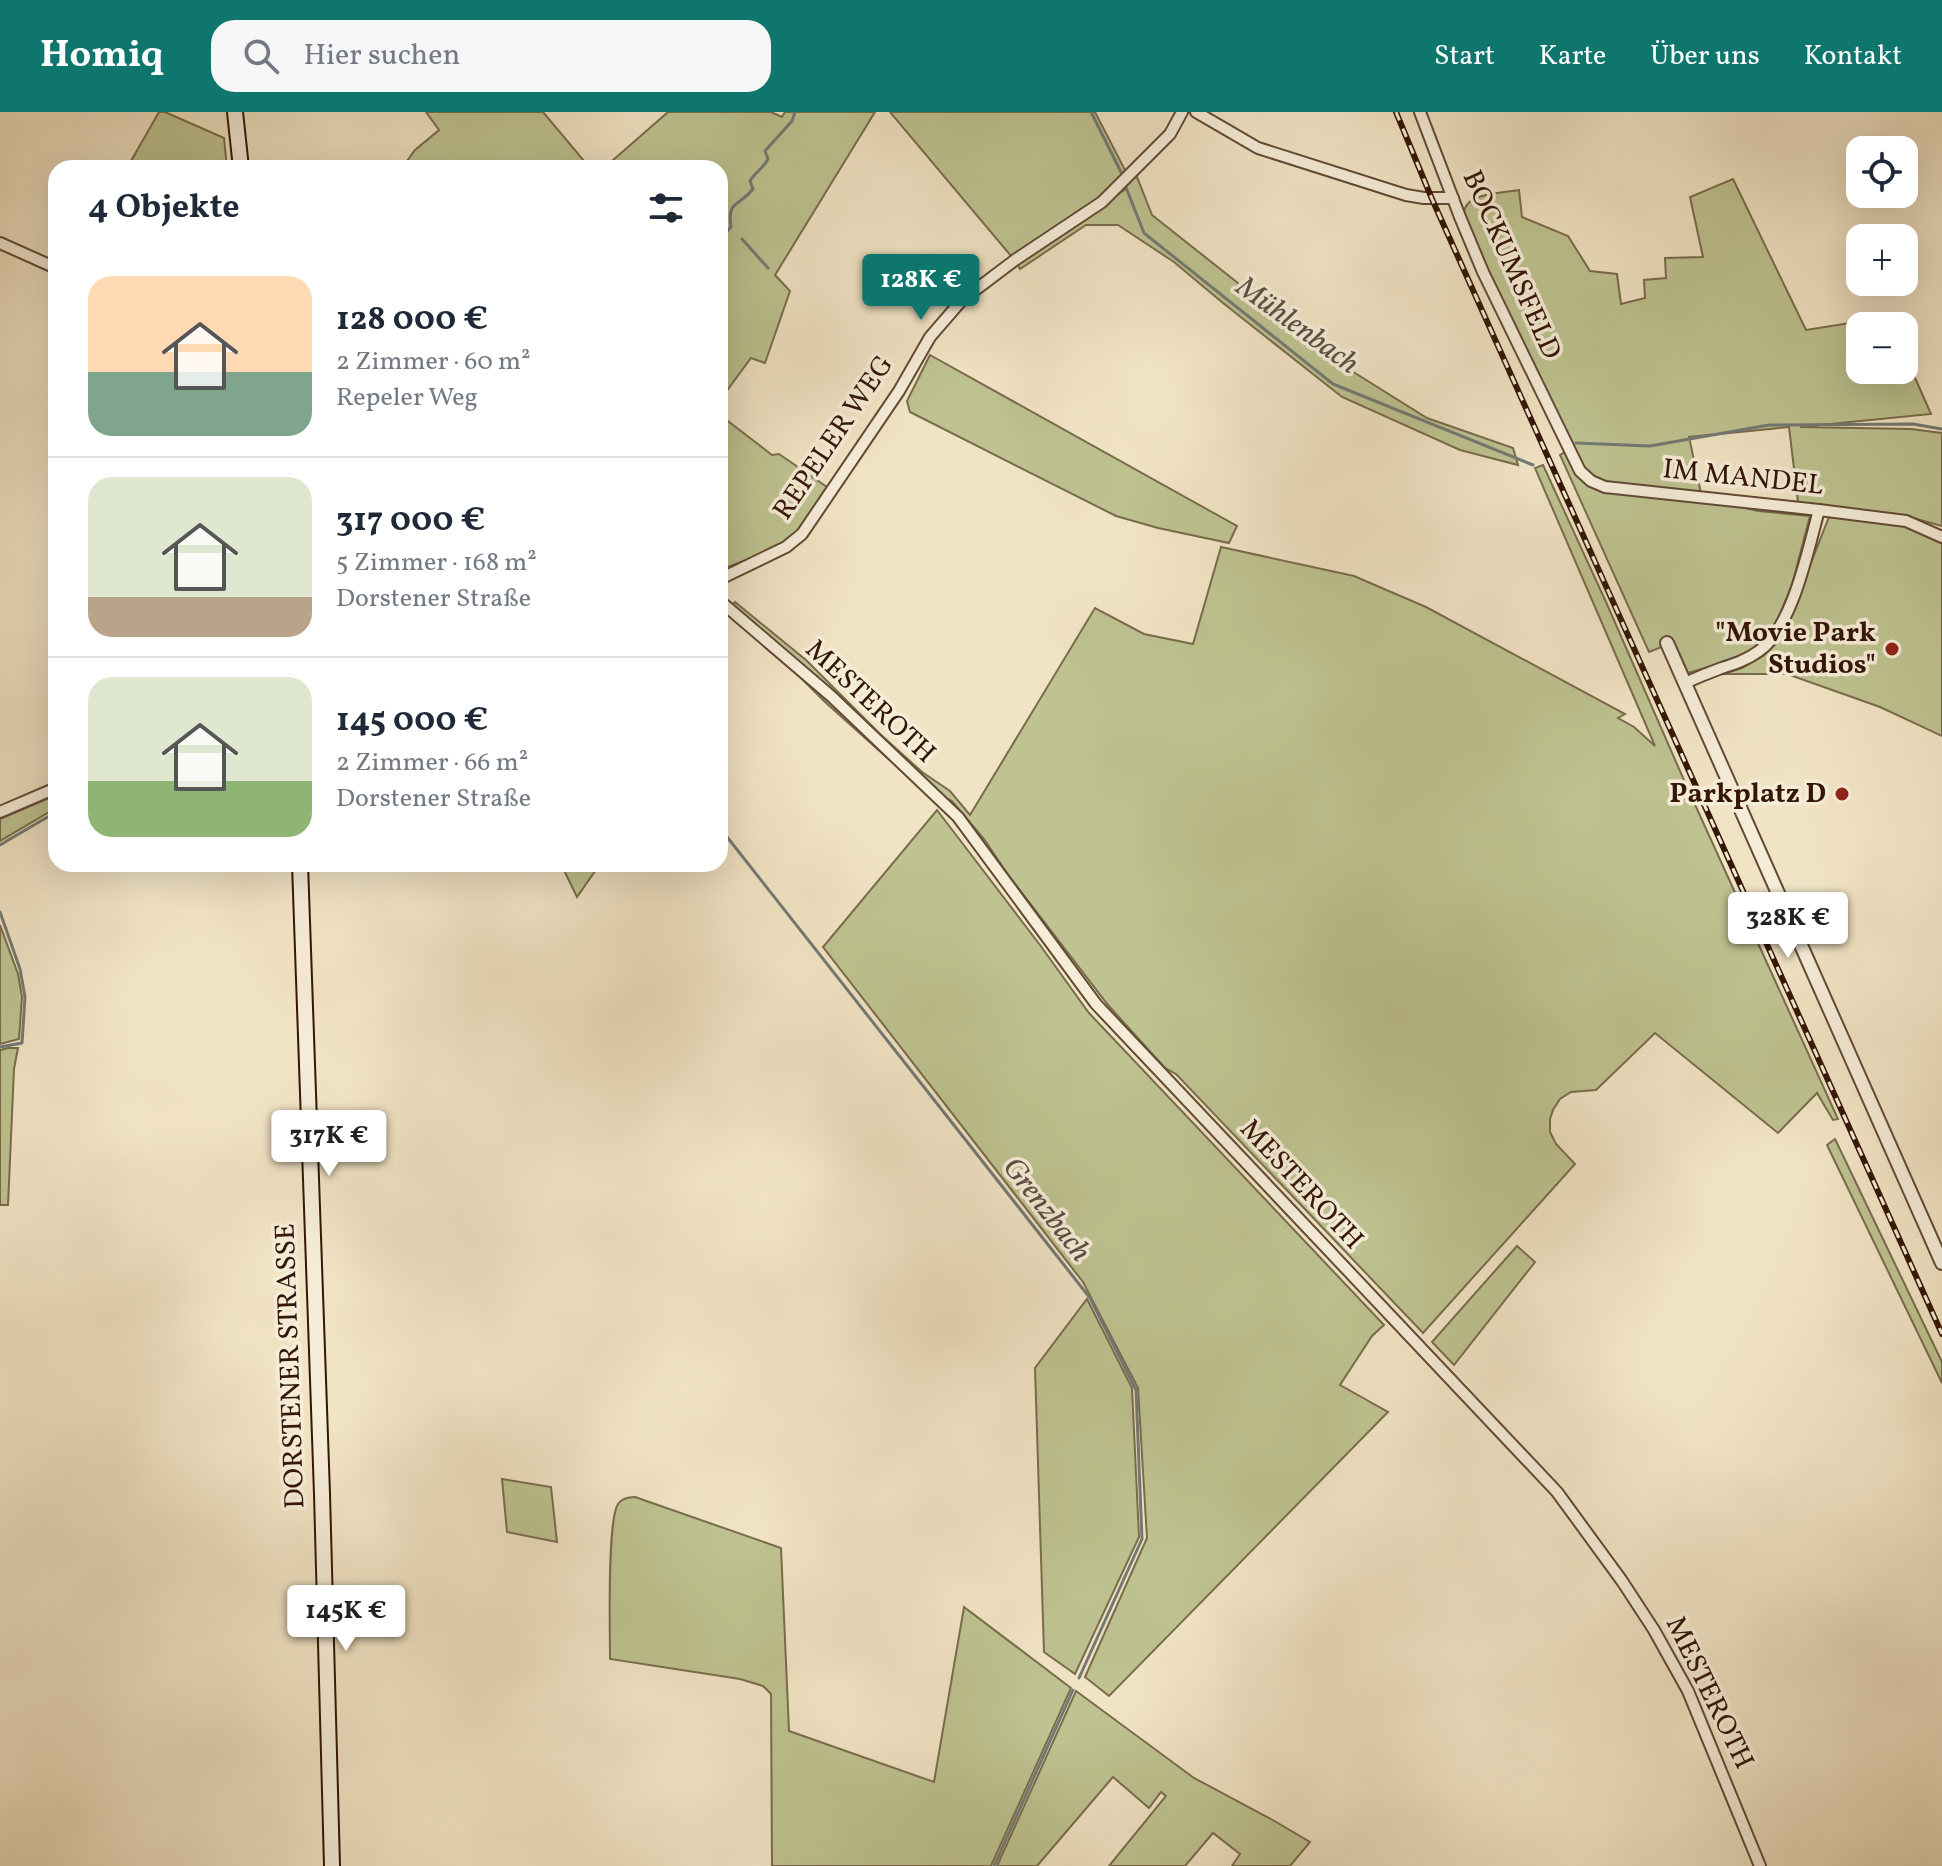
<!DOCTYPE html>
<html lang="de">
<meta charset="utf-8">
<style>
:root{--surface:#fff;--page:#f6f6f7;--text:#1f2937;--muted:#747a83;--line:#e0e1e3;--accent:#0f766e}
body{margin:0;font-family:Vollkorn,serif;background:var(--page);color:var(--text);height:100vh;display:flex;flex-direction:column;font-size:30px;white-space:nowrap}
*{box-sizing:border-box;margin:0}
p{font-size:26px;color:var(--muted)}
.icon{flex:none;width:44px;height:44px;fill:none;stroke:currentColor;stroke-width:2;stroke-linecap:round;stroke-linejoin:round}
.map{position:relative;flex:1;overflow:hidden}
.side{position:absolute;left:48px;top:48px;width:680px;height:712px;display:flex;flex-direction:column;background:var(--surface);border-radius:24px;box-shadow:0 8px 32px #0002}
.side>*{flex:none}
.buttons{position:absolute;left:1846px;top:24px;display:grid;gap:16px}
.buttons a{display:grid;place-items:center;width:72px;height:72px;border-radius:16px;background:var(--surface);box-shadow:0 8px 32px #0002;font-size:40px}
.price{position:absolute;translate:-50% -68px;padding:0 18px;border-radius:8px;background:#fff;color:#222;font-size:26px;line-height:52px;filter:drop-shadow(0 2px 4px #0008)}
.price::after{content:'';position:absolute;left:50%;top:48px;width:24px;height:18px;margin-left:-12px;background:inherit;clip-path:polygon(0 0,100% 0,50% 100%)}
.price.current{background:var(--accent);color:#fff}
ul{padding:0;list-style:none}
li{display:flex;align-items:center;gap:24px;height:200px;padding:0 40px}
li+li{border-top:2px solid var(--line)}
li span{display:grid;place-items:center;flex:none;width:224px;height:160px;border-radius:24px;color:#555}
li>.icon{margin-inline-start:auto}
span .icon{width:96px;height:96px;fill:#fffc;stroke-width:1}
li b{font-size:34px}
h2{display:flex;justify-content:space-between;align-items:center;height:96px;padding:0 40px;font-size:34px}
header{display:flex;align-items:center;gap:48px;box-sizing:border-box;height:112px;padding:0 40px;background:var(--accent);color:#fff}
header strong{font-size:38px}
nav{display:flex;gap:44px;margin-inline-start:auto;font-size:28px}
.search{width:560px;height:72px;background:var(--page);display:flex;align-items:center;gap:20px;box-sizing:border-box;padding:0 28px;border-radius:24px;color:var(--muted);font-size:30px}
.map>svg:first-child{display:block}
.green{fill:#bec391;stroke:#796c4c;stroke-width:2}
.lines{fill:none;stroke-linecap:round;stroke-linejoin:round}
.stream{stroke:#737a74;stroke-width:3}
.minor-casing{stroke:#634a36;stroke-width:14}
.tertiary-casing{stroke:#634a36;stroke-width:16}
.secondary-casing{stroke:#341606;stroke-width:18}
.minor{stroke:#f6edd9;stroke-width:10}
.tertiary{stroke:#f6edd9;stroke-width:12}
.secondary{stroke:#f6edd9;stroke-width:14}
.rail-casing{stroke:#341606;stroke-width:6}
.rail{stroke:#f6edd9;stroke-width:3;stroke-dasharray:9;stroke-linecap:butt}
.poi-dot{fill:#8f2418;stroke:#f6edd9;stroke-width:3}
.labels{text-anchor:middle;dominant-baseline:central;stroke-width:7;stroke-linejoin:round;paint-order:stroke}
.street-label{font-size:28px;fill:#341606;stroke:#f6edd9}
.poi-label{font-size:28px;font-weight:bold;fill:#341606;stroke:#f6edd9;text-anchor:end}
.water-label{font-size:30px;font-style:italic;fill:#595046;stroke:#f6edd9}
</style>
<header>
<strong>Homiq</strong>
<div class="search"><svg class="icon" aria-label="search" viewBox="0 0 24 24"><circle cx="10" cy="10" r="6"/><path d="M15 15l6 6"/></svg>Hier suchen</div>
<nav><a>Start</a><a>Karte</a><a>Über uns</a><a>Kontakt</a></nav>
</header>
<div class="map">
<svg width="1942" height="1754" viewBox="0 0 1942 1754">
<rect width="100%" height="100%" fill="#f1e4c5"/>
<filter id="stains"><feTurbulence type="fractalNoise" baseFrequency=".0025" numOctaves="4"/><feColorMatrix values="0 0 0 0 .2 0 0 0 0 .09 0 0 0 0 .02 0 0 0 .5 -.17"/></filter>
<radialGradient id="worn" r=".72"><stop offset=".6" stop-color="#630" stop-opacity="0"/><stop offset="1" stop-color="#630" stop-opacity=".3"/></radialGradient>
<g class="green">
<polygon points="159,0 165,0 224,26 227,56 127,56"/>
<polygon points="426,0 543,0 590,56 402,56 415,38 439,18"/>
<polygon points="668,0 771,0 782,5 785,0 875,0 775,163 790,179 765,251 751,246 720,288 720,56 604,56"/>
<polygon points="890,0 1095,0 1126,60 1137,65 1152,103 1339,251 1427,306 1513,336 1518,353 1460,338 1342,285 1223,191 1174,150 1118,113 1086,113 1020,157 1017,152 1124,78 1120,67 1097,89 1011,144"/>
<path d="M1733,67L1806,218L1888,205L1892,214H1860V258H1904V241L1931,302L1800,315L1911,317L1942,321V414L1913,406L1798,390L1789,315L1689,325L1702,386L1758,399L1810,404L1792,473L1772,521L1758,533L1739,546L1688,561L1674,530L1649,540L1560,343L1572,336L1464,109C1458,80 1498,82 1519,78L1522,105L1568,124L1590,159L1617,162L1621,192L1645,186L1644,168L1666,166L1665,146L1703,145L1690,85Z"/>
<polygon points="930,243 1237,414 1229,431 1158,416 1116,404 910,300 907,289"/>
<path d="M720,303L772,343L779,342L827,375C818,388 809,404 799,417C780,438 746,447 720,458Z"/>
<polygon points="1543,353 1606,490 1687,675 1838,1007 1833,1008 1817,981 1778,1021 1655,921 1596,978 1571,980 1560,987 1553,998 1550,1007 1550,1020 1556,1032 1575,1052 1423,1221 1176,962 1165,956 1108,893 1009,764 984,727 952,689 913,669 825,590 749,514 725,502 735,490 806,548 880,622 922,660 950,679 970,703 1095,496 1144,522 1193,532 1221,435 1354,464 1426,495 1625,602 1618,606 1634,615 1655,634 1535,356"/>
<polygon points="1829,405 1906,414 1942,430 1942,624 1880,595 1787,562 1722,562 1742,556 1763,544 1781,527"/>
<polygon points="56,683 56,696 0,729 0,707"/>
<polygon points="937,698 1040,833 1089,901 1384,1213 1372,1224 1340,1273 1388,1300 1109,1584 1085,1565 1147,1426 1138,1276 1083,1170 823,835"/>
<polygon points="561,752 600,752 577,785"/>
<polygon points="0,813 18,862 22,885 19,927 0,932"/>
<polygon points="8,936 18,936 14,957 8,1093 0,1093 0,938"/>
<polygon points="1835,1027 1942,1250 1942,1271 1827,1033"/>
<polygon points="1517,1134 1535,1150 1454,1253 1432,1230"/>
<polygon points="1087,1187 1132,1276 1139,1425 1075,1562 1044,1540 1035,1256"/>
<polygon points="502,1367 551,1375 557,1430 507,1420"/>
<path d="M635,1385L781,1436L789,1619L934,1670L964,1495L1071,1576L991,1754H772L771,1582L763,1574L740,1567L610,1547C610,1520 607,1409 618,1392C622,1386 628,1385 635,1385Z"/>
<polygon points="1076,1579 1194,1666 1271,1707 1310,1730 1290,1754 1232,1754 1240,1742 1213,1721 1185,1754 1109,1754 1166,1684 1161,1680 1149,1696 1113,1665 1037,1754 997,1754"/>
</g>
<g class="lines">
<g class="stream">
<polyline points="1091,0 1121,60"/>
<polyline points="1125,73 1144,121 1333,272 1533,353"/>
<path d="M720,127L731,115C727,88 738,96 753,77L750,69C755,60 763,57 768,47L765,39L792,9L795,0"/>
<polyline points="742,127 768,156"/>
<polyline points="1576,331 1650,334 1769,313 1913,312 1942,317"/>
<polyline points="720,716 1090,1186 1136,1278 1142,1427 1079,1566"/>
<polyline points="0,733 56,700"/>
<polyline points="0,800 20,857 25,885 22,931 0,935"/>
<polyline points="994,1754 1073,1578"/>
</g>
<defs>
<g id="minor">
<polyline points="1196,0 1258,36 1406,83 1424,86 1453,86"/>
<polyline points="1420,0 1460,105 1483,160 1580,359 1591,369 1605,375 1819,398 1906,409 1942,425"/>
<polyline points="0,131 56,156"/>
<polyline points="720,467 786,435 802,422 899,279 930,225 962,188 1015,148 1102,90 1170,22 1182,0"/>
<polyline points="720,489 831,584 958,705 1096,892 1557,1380 1622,1469 1654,1518 1688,1579 1760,1754"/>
<path d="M1685,571C1696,566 1708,561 1719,557C1734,552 1747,548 1759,539C1793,515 1808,437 1819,398"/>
<polyline points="0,700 56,676"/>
</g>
<polyline id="tertiary" points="1667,531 1942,1151"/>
<g id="secondary">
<polyline points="235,0 241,56"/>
<polyline points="300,752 322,1382 332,1754"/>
</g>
</defs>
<use href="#minor" class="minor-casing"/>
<use href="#tertiary" class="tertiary-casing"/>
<use href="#secondary" class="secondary-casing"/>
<use href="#minor" class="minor"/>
<use href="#tertiary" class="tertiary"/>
<use href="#secondary" class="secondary"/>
<defs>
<polyline id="rail" points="1396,0 1432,87 1942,1222"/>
</defs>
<use href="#rail" class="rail-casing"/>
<use href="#rail" class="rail"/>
</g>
<g class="poi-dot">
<circle cx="1892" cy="537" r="8"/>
<circle cx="1842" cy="682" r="8"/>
</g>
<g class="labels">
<g class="street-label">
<text transform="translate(1511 153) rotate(66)">BOCKUMSFELD</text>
<text transform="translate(834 326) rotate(-56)">REPELER WEG</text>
<text transform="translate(1743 366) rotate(6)">IM MANDEL</text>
<text transform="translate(870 590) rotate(43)">MESTEROTH</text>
<text transform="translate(1301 1073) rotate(47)">MESTEROTH</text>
<text transform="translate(291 1254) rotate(-92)">DORSTENER STRASSE</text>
<text transform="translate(1709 1581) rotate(64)">MESTEROTH</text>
</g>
<g class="poi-label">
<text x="1876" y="521">"Movie Park<tspan x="1876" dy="32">Studios"</tspan></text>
<text x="1826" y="682">Parkplatz D</text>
</g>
<g class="water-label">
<text transform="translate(1297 214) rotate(36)">Mühlenbach</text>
<text transform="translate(1046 1098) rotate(52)">Grenzbach</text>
</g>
</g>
<rect width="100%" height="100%" filter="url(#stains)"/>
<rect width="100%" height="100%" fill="url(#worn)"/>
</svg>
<div class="buttons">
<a><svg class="icon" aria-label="locate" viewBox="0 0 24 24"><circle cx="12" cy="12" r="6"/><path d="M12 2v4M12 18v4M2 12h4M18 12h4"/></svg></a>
<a>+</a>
<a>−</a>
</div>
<b class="price current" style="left:921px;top:210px">128K €</b>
<b class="price" style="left:1788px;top:848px">328K €</b>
<b class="price" style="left:329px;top:1066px">317K €</b>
<b class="price" style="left:346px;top:1541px">145K €</b>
<section class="side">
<h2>4 Objekte<svg class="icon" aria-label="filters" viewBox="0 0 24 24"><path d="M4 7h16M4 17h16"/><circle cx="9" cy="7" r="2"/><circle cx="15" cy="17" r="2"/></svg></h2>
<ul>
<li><span style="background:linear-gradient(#ffd9b3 60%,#7fa58c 0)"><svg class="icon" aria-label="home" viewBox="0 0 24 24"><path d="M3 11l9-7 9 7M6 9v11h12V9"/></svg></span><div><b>128 000 €</b><p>2 Zimmer · 60 m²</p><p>Repeler Weg</p></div></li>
<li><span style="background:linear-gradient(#dfe7d0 75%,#b9a48a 0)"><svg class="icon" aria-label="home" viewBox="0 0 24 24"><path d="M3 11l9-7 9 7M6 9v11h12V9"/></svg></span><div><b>317 000 €</b><p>5 Zimmer · 168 m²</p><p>Dorstener Straße</p></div></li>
<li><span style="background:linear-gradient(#dfe7d0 65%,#8fb573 0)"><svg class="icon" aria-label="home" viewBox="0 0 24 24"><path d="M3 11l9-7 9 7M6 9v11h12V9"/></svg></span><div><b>145 000 €</b><p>2 Zimmer · 66 m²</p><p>Dorstener Straße</p></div></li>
</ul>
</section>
</div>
